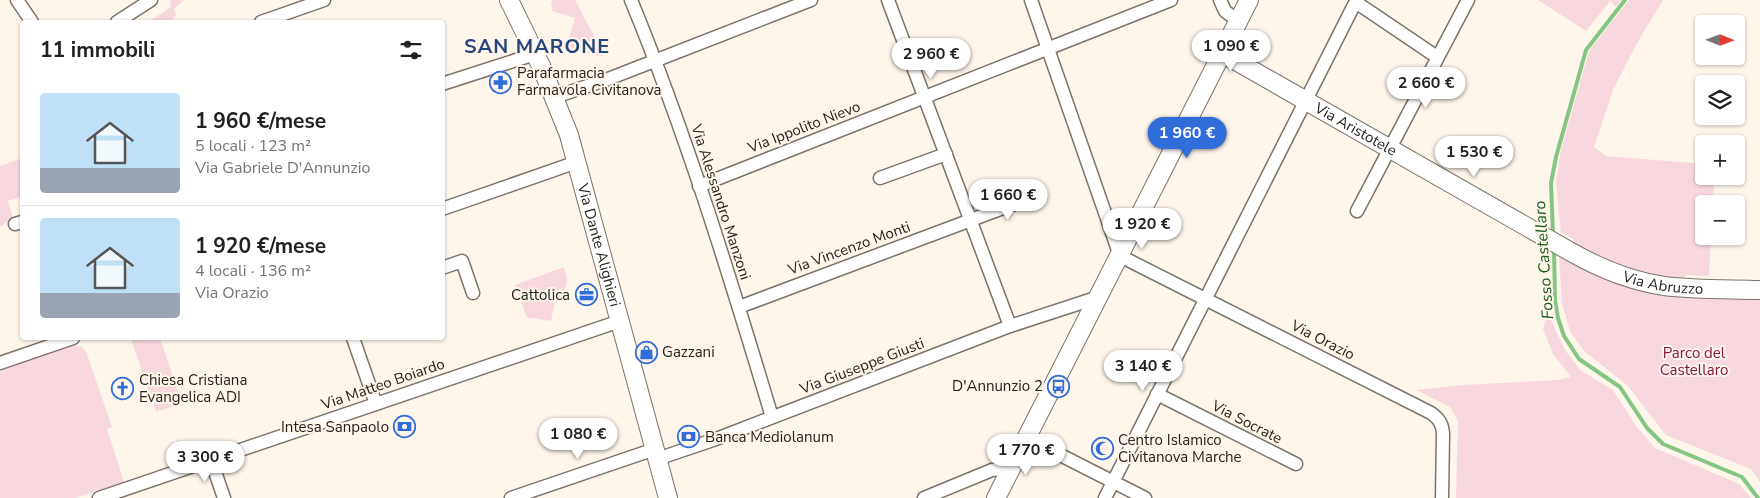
<!DOCTYPE html>
<html lang="it">
<meta charset="utf-8">
<style>
:root{--surface:#fff;--page:#f2f2f2;--text:#202124;--muted:#757577;--line:#e0e0e0;--accent:#306cda}
body{margin:0;font-family:"Nunito Sans",sans-serif;background:var(--page);color:var(--text);height:100vh;display:flex;flex-direction:column;font-size:19px;white-space:nowrap}
*{box-sizing:border-box;margin:0}
p{font-size:16px;color:var(--muted)}
.icon{flex:none;width:28px;height:28px;fill:none;stroke:currentColor;stroke-width:2;stroke-linecap:round;stroke-linejoin:round}
.map{position:relative;flex:1;overflow:hidden}
.sheet{position:absolute;left:20px;top:20px;width:425px;height:320px;display:flex;flex-direction:column;background:var(--surface);border-radius:5px;box-shadow:0 1px 4px #0004}
.sheet>*{flex:none}
.needle{width:32px;rotate:91deg}
.fabs{position:absolute;left:1695px;top:15px;display:grid;gap:10px}
.fabs a{display:grid;place-items:center;width:50px;height:50px;border-radius:5px;background:var(--surface);box-shadow:0 1px 4px #0004;font-size:25px}
.price{position:absolute;translate:-50% -42px;padding:0 11px;border-radius:18px;background:#fff;color:#222;font-size:16px;line-height:32px;filter:drop-shadow(0 1px 2px #0008)}
.price::after{content:'';position:absolute;left:50%;top:30px;width:15px;height:11px;margin-left:-8px;background:inherit;clip-path:polygon(0 0,100% 0,50% 100%)}
.price.current{background:var(--accent);color:#fff}
ul{padding:0;list-style:none}
li{display:flex;align-items:center;gap:15px;height:125px;padding:0 20px}
li+li{border-top:1px solid var(--line)}
li span{display:grid;place-items:center;flex:none;width:140px;height:100px;border-radius:5px;color:#555}
li>.icon{margin-inline-start:auto}
span .icon{width:60px;height:60px;fill:#fffc;stroke-width:1}
li b{font-size:21px}
h2{display:flex;justify-content:space-between;align-items:center;height:60px;padding:0 20px;font-size:21px}
.map>svg:first-child{display:block}
.green{fill:#f7d8de}
.lines{fill:none;stroke-linecap:round;stroke-linejoin:round}
.stream{stroke:#85c782;stroke-width:4}
.street-casing{stroke:#7c746a;stroke-width:15}
.secondary-casing{stroke:#7c746a;stroke-width:20}
.street{stroke:#fff;stroke-width:12}
.secondary{stroke:#fff;stroke-width:18}
.labels{text-anchor:middle;dominant-baseline:central;stroke-width:4;stroke-linejoin:round;paint-order:stroke}
.poi-label{font-size:15px;fill:#25221e;stroke:#fef6eb;text-anchor:start}
.street-label{font-size:15px;fill:#25221e;stroke:#fef6eb}
.park-label{font-size:15px;fill:#871841;stroke:#fef6eb}
.water-label{font-size:16px;font-style:italic;fill:#175a18;stroke:#fef6eb}
.district-label{font-size:20px;font-weight:bold;letter-spacing:1px;fill:#26457c;stroke:#fef6eb}
</style>
<div class="map">
<svg width="1760" height="498" viewBox="0 0 1760 498">
<rect width="100%" height="100%" fill="#fef6eb"/>
<g class="green">
<polygon points="170,0 184,0 174,9 176,15 170,22 148,22 171,7"/>
<polygon points="552,0 575,0 596,40 603,57 569,47 570,42 568,41 575,18 552,11 553,7 551,6"/>
<polygon points="1538,0 1621,0 1616,7 1610,1 1586,31"/>
<polygon points="1629,0 1663,0 1637,43 1613,90 1594,147 1606,156 1704,164 1704,176 1714,176 1713,204 1704,204 1704,236 1711,236 1709,276 1685,275 1685,280 1651,276 1615,265 1574,245 1574,239 1561,233 1556,181 1561,150 1589,51"/>
<polygon points="22,158 22,196 8,201 13,218 0,227 0,166"/>
<polygon points="1559,257 1573,264 1573,262 1760,297 1760,482 1751,469 1666,435 1627,385 1584,351 1570,331 1562,304"/>
<polygon points="564,267 567,279 565,293 555,301 551,321 533,318 527,318 515,285"/>
<polygon points="1548,314 1565,350 1580,370 1613,390 1636,426 1655,448 1739,484 1751,498 1456,498 1458,421 1450,407 1416,390 1463,385 1557,380 1571,377 1553,354 1543,329"/>
<polygon points="136,338 160,338 182,403 156,412 131,339"/>
<polygon points="73,345 82,347 87,354 112,427 107,429 124,482 75,498 0,498 0,370"/>
</g>
<g class="lines">
<g class="stream">
<polyline points="1553,235 1551,183 1556,157 1586,50 1625,0"/>
<polyline points="1554,249 1555,300 1558,318 1564,336 1579,359 1620,387 1647,428 1663,444 1742,477 1758,498"/>
</g>
<defs>
<g id="street">
<polyline points="17,0 32,22"/>
<path d="M631,0C687,136 730,277 772,417"/>
<polyline points="888,0 1010,326"/>
<path d="M1031,0L1120,256L1431,413C1439,419 1442,423 1443,433L1442,498"/>
<polyline points="1220,0 1225,11 1238,21"/>
<polyline points="117,22 151,0"/>
<polyline points="261,22 324,0"/>
<polyline points="442,84 535,54"/>
<polyline points="555,97 608,79 811,0"/>
<polyline points="880,178 946,154"/>
<polyline points="699,186 1171,0"/>
<polyline points="442,209 577,162"/>
<polyline points="1357,211 1468,0"/>
<polyline points="15,224 22,222"/>
<polyline points="442,268 462,261 473,293"/>
<polyline points="739,307 1035,196"/>
<polyline points="353,338 376,404"/>
<polyline points="0,363 73,338"/>
<polyline points="1157,394 1296,464"/>
<polyline points="1027,438 1145,498"/>
<polyline points="657,459 716,439 1010,326 1099,297"/>
<polyline points="211,460 224,498"/>
<polyline points="99,498 620,321"/>
<polyline points="511,498 655,449"/>
<polyline points="924,498 992,470 1000,469 1009,474"/>
<polyline points="1105,498 1354,5 1360,5 1437,57"/>
</g>
<g id="secondary">
<path id="s1" d="M509,0L542,68L569,135L668,498"/>
<path id="s2" d="M1222,53L1571,252C1599,268 1631,281 1664,286C1696,290 1728,289 1760,290"/>
<polyline points="996,498 1249,0"/>
</g>
</defs>
<use href="#street" class="street-casing"/>
<use href="#secondary" class="secondary-casing"/>
<use href="#street" class="street"/>
<use href="#secondary" class="secondary"/>
</g>
<defs>
<symbol id="pharmacy-ring" viewBox="-11 -11 22 22"><circle r="9.5" fill="#fef6eb" stroke="#306cda" stroke-width="1.5"/><path d="M-2-6h4v4h4v4h-4v4h-4v-4h-4v-4h4Z" fill="#306cda"/></symbol>
<symbol id="office-ring" viewBox="-11 -11 22 22"><circle r="9.5" fill="#fef6eb" stroke="#306cda" stroke-width="1.5"/><path d="M-6-3h4V-5.5h4V-3h4V5H-6ZM-1-4.5V-3h2v-1.5ZM-6 0V1H6V0Z" fill="#306cda"/></symbol>
<symbol id="shop-ring" viewBox="-11 -11 22 22"><circle r="9.5" fill="#fef6eb" stroke="#306cda" stroke-width="1.5"/><path d="M-5-2.5h2.3a2.7 3.5 0 0 1 5.4 0H5L5.5 6h-11ZM-1.5-2.5h3a1.5 2.3 0 0 0-3 0Z" fill="#306cda"/></symbol>
<symbol id="bus-ring" viewBox="-11 -11 22 22"><circle r="9.5" fill="#fef6eb" stroke="#306cda" stroke-width="1.5"/><path d="M-5-6H5V4H4V6H2V4H-2V6H-4V4H-5ZM-3.5-4V0h7V-4ZM-3.5 1.2v1.5H-2V1.2ZM2 1.2v1.5H3.5V1.2Z" fill="#306cda"/></symbol>
<symbol id="church-ring" viewBox="-11 -11 22 22"><circle r="9.5" fill="#fef6eb" stroke="#306cda" stroke-width="1.5"/><path d="M-1.2-6h2.4v3.5h3.3v2.4h-3.3V6h-2.4V-.1h-3.3v-2.4h3.3Z" fill="#306cda"/></symbol>
<symbol id="bank-ring" viewBox="-11 -11 22 22"><circle r="9.5" fill="#fef6eb" stroke="#306cda" stroke-width="1.5"/><path d="M-6-4H6V4H-6ZM0-2.3a2.3 2.3 0 1 0 0 4.6a2.3 2.3 0 1 0 0-4.6Z" fill="#306cda"/></symbol>
<symbol id="mosque-ring" viewBox="-11 -11 22 22"><circle r="9.5" fill="#fef6eb" stroke="#306cda" stroke-width="1.5"/><path d="M3.5-4.9A6 6 0 1 0 3.5 4.9A5 5 0 1 1 3.5-4.9Z" fill="#306cda"/></symbol>
</defs>
<g fill-rule="evenodd">
<use href="#pharmacy-ring" x="488" y="70" width="25" height="25"/>
<use href="#office-ring" x="574" y="282" width="25" height="25"/>
<use href="#shop-ring" x="634" y="340" width="25" height="25"/>
<use href="#bus-ring" x="1046" y="374" width="25" height="25"/>
<use href="#church-ring" x="110" y="376" width="25" height="25"/>
<use href="#bank-ring" x="392" y="414" width="25" height="25"/>
<use href="#bank-ring" x="676" y="424" width="25" height="25"/>
<use href="#mosque-ring" x="1090" y="436" width="25" height="25"/>
</g>
<g class="labels">
<g class="poi-label">
<text x="517" y="73">Parafarmacia<tspan x="517" dy="17">Farmavola Civitanova</tspan></text>
<text x="570" y="295" text-anchor="end">Cattolica</text>
<text x="662" y="352">Gazzani</text>
<text x="139" y="380">Chiesa Cristiana<tspan x="139" dy="17">Evangelica ADI</tspan></text>
<text x="1043" y="386" text-anchor="end">D'Annunzio 2</text>
<text x="389" y="427" text-anchor="end">Intesa Sanpaolo</text>
<text x="705" y="437">Banca Mediolanum</text>
<text x="1118" y="440">Centro Islamico<tspan x="1118" dy="17">Civitanova Marche</tspan></text>
</g>
<g class="street-label">
<text transform="translate(804 127) rotate(-21)">Via Ippolito Nievo</text>
<text stroke="none"><textPath href="#s2" startOffset="154">Via Aristotele</textPath></text>
<text transform="translate(721 202) rotate(72)">Via Alessandro Manzoni</text>
<text stroke="none"><textPath href="#s1" startOffset="262">Via Dante Alighieri</textPath></text>
<text transform="translate(849 248) rotate(-20)">Via Vincenzo Monti</text>
<text stroke="none"><textPath href="#s2" startOffset="500">Via Abruzzo</textPath></text>
<text transform="translate(1323 340) rotate(27)">Via Orazio</text>
<text transform="translate(862 366) rotate(-21)">Via Giuseppe Giusti</text>
<text transform="translate(383 384) rotate(-19)">Via Matteo Boiardo</text>
<text transform="translate(1247 422) rotate(27)">Via Socrate</text>
</g>
<g class="park-label">
<text x="1694" y="353">Parco del<tspan x="1694" dy="17">Castellaro</tspan></text>
</g>
<g class="water-label">
<text transform="translate(1544 260) rotate(-94)">Fosso Castellaro</text>
</g>
<g class="district-label">
<text x="537" y="46">SAN MARONE</text>
</g>
</g>
</svg>
<div class="fabs">
<a><svg class="needle" viewBox="-14 -14 28 28"><path d="M0-13l5 13h-10z" fill="#e53935"/><path d="M0 13l5-13h-10z" fill="#757577"/></svg></a>
<a><svg class="icon" aria-label="layers" viewBox="0 0 24 24"><path d="M12 4l9 5-9 5-9-5zM3 14l9 5 9-5"/></svg></a>
<a>+</a>
<a>−</a>
</div>
<b class="price" style="left:1231px;top:72px">1 090 €</b>
<b class="price" style="left:931px;top:80px">2 960 €</b>
<b class="price" style="left:1426px;top:109px">2 660 €</b>
<b class="price current" style="left:1187px;top:159px">1 960 €</b>
<b class="price" style="left:1474px;top:178px">1 530 €</b>
<b class="price" style="left:1008px;top:221px">1 660 €</b>
<b class="price" style="left:1142px;top:250px">1 920 €</b>
<b class="price" style="left:1143px;top:392px">3 140 €</b>
<b class="price" style="left:578px;top:460px">1 080 €</b>
<b class="price" style="left:1026px;top:476px">1 770 €</b>
<b class="price" style="left:205px;top:483px">3 300 €</b>
<section class="sheet">
<h2>11 immobili<svg class="icon" aria-label="filters" viewBox="0 0 24 24"><path d="M4 7h16M4 17h16"/><circle cx="9" cy="7" r="2"/><circle cx="15" cy="17" r="2"/></svg></h2>
<ul>
<li><span style="background:linear-gradient(#bfe0f5 75%,#9aa5b1 0)"><svg class="icon" aria-label="home" viewBox="0 0 24 24"><path d="M3 11l9-7 9 7M6 9v11h12V9"/></svg></span><div><b>1 960 €/mese</b><p>5 locali · 123 m²</p><p>Via Gabriele D'Annunzio</p></div></li>
<li><span style="background:linear-gradient(#bfe0f5 75%,#9aa5b1 0)"><svg class="icon" aria-label="home" viewBox="0 0 24 24"><path d="M3 11l9-7 9 7M6 9v11h12V9"/></svg></span><div><b>1 920 €/mese</b><p>4 locali · 136 m²</p><p>Via Orazio</p></div></li>
</ul>
</section>
</div>
